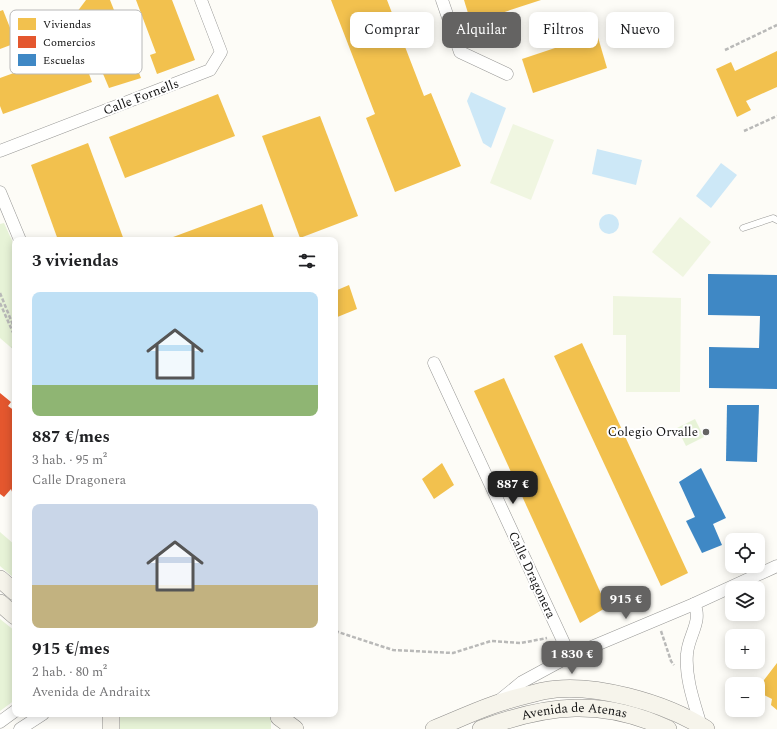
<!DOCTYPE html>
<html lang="es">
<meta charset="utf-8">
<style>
:root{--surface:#fff;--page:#f2f2f2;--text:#202124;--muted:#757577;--accent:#646362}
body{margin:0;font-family:Spectral,serif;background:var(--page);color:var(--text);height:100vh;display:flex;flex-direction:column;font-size:15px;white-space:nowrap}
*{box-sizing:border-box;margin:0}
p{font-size:13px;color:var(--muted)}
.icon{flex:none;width:22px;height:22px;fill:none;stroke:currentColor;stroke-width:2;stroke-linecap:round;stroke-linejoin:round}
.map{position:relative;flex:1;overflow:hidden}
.details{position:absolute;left:12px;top:237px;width:326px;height:480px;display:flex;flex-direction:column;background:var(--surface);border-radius:8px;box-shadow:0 2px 10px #0003}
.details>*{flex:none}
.top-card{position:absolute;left:350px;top:12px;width:367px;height:36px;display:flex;gap:8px}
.tools{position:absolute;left:725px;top:533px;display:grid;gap:8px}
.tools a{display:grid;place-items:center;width:40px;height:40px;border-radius:8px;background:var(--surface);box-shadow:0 2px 10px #0003;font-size:20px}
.price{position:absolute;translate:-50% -34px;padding:0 9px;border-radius:8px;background:var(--accent);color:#fff;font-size:13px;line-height:26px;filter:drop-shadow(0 1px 2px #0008)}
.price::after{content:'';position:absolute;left:50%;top:24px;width:12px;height:9px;margin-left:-6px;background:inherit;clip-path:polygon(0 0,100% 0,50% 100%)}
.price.on{background:#222;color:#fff}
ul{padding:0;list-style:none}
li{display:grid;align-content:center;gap:8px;height:212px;padding:0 20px}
li span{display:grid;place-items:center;height:124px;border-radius:8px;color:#555}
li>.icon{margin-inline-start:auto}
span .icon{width:72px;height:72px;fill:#fffc;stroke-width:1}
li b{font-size:17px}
h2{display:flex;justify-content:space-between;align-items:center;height:48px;padding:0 20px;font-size:17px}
.chip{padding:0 14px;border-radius:8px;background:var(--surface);box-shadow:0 2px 10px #0003;font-size:14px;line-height:36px}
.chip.on{background:var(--accent);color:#fff}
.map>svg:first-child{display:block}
.green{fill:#e7f3d7}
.pitch{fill:#f0f6e1}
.water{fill:#cde8f7}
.homes{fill:#f2c14e}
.shops{fill:#e4572e}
.schools{fill:#3f88c5}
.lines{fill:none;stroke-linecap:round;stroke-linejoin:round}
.service-casing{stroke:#979795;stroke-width:7}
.minor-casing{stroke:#979795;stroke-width:13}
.secondary-casing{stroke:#8e8d8b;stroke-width:18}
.path{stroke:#b9b9b8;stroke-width:2.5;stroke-dasharray:4 2;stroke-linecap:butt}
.service{stroke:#fffffe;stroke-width:6}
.minor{stroke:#fffffe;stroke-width:12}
.secondary{stroke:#f6f4eb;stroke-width:17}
.poi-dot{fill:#646362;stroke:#fff;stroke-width:1.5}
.labels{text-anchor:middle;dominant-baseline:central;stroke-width:4;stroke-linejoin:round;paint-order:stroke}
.street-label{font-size:13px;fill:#111;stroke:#fff}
.poi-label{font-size:13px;fill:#111;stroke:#fff;text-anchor:end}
.key{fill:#fff;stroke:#b8b8b8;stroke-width:1}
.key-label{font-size:11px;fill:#111}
</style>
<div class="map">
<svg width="777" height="729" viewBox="0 0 777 729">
<rect width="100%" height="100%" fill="#fdfcf7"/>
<g class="green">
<polygon points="4,223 15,247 15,351 0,338 0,224"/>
<polygon points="695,419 704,437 686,446 677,428"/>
<polygon points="0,532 15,545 15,579 0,566"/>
<polygon points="0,619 15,631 15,700 0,711"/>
<rect x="118" y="714" width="153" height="15"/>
</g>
<g class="pitch">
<polygon points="513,124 554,140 531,200 490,183"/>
<polygon points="680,217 711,242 683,277 652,252"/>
<polygon points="613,296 681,298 680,392 626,392 626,335 613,335"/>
</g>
<g class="water">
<polygon points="471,92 506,108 491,148 483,143 467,101"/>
<polygon points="597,149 642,160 636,185 592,174"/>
<polygon points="721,163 737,175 711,208 696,196"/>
<circle cx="609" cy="224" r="10"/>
</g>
<g class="homes">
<polygon points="86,0 110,0 141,78 109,88 77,12"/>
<polygon points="136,0 172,0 195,60 157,74 150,55 156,53"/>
<polygon points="331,0 387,0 424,96 431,93 461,166 395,192 366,118 375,114"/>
<polygon points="464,0 541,0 471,23"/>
<polygon points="3,10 16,43 0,49 0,11"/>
<polygon points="597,34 607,68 533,93 522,59"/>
<polygon points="80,49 92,82 3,114 0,106 0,78"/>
<polygon points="777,51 777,87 746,101 751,110 737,117 716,69 731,62 735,71"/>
<polygon points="218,94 235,136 125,178 109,137"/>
<polygon points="320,116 358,216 300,238 262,136"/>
<polygon points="88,143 124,240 58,240 31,165"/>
<polygon points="262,204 275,240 165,240"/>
<polygon points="349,285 357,309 335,318 335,291"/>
<polygon points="582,343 688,573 661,586 554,356"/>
<polygon points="504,378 607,607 580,623 474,391"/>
<polygon points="442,463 454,485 434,499 422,479"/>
<polygon points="777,663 777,710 771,705 772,699 762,694 764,680"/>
</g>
<polygon class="shops" points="0,393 11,402 8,406 15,411 15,500 11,489 4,497 0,494"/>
<g class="schools">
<polygon points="708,274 777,275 777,389 709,388 709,347 759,348 760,316 708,315"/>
<polygon points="727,405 759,405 757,462 726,461"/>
<polygon points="701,468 726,518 713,524 722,545 702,553 686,521 695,517 679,482"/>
</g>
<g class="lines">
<defs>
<polyline id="service" points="743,228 773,218 777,220"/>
<g id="minor">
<polyline points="442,0 460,52 507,74"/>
<polyline points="0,151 210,70 221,52 201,0"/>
<polyline points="0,192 20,240"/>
<polyline points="434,363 570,656"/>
<path d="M694,604C703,621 688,636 687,654C685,678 694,702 701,726"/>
<polyline points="500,700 522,682 570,656 694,604 777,566"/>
<polyline points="0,722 15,711"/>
<polyline points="20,729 43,714"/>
</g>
<g id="secondary">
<polyline points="0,579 15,592"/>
<polyline points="0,603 15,616"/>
<polyline points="111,714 111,729"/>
<polyline points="279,717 295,729"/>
<path d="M434,729C454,721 473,712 493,705C509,699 527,695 543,691C591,681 666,703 706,729"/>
<path id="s1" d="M481,729C547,704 603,698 668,729"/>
</g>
</defs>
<use href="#service" class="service-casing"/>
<use href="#minor" class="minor-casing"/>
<use href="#secondary" class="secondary-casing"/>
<g class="path">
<polyline points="725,50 777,25"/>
<polyline points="744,131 777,116"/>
<polyline points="0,293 15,330"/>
<polyline points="0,303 15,337"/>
<polyline points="12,348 15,347"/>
<polyline points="335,631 393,650 453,653 491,641 521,643 547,638"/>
<polyline points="661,631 671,661 674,665"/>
</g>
<use href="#service" class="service"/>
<use href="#minor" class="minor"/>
<use href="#secondary" class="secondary"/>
</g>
<circle class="poi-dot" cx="706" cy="432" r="4"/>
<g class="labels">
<g class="street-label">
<text transform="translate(141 97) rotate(-21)">Calle Fornells</text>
<text transform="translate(532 575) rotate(65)">Calle Dragonera</text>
<text stroke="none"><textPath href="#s1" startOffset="96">Avenida de Atenas</textPath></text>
</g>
<g class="poi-label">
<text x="698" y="432">Colegio Orvalle</text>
</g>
</g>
<rect x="10" y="10" width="132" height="64" rx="6" class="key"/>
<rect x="18" y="18" width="18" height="12" fill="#f2c14e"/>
<rect x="18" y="36" width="18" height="12" fill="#e4572e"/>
<rect x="18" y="54" width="18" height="12" fill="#3f88c5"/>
<g class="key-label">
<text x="43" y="28">Viviendas</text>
<text x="43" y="46">Comercios</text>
<text x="43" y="64">Escuelas</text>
</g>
</svg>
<div class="tools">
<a><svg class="icon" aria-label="locate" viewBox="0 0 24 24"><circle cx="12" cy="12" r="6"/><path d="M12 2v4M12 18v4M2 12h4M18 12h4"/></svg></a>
<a><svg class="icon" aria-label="layers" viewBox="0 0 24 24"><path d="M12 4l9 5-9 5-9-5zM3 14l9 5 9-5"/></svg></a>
<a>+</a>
<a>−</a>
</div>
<b class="price on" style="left:513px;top:505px">887 €</b>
<b class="price" style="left:626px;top:620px">915 €</b>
<b class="price" style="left:572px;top:675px">1 830 €</b>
<div class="top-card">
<a class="chip">Comprar</a>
<a class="chip on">Alquilar</a>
<a class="chip">Filtros</a>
<a class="chip">Nuevo</a>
</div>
<section class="details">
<h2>3 viviendas<svg class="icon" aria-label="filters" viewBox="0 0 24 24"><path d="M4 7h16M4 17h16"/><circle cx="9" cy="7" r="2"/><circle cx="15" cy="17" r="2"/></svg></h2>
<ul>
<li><span style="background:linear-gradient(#bfe0f5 75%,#8fb573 0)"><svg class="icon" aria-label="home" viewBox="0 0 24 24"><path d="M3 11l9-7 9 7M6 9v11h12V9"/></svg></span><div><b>887 €/mes</b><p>3 hab. · 95 m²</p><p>Calle Dragonera</p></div></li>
<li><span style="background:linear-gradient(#c9d6e8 65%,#c2b280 0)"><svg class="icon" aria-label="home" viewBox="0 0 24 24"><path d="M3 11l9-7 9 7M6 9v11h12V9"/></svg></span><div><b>915 €/mes</b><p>2 hab. · 80 m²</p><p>Avenida de Andraitx</p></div></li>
</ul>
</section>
</div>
